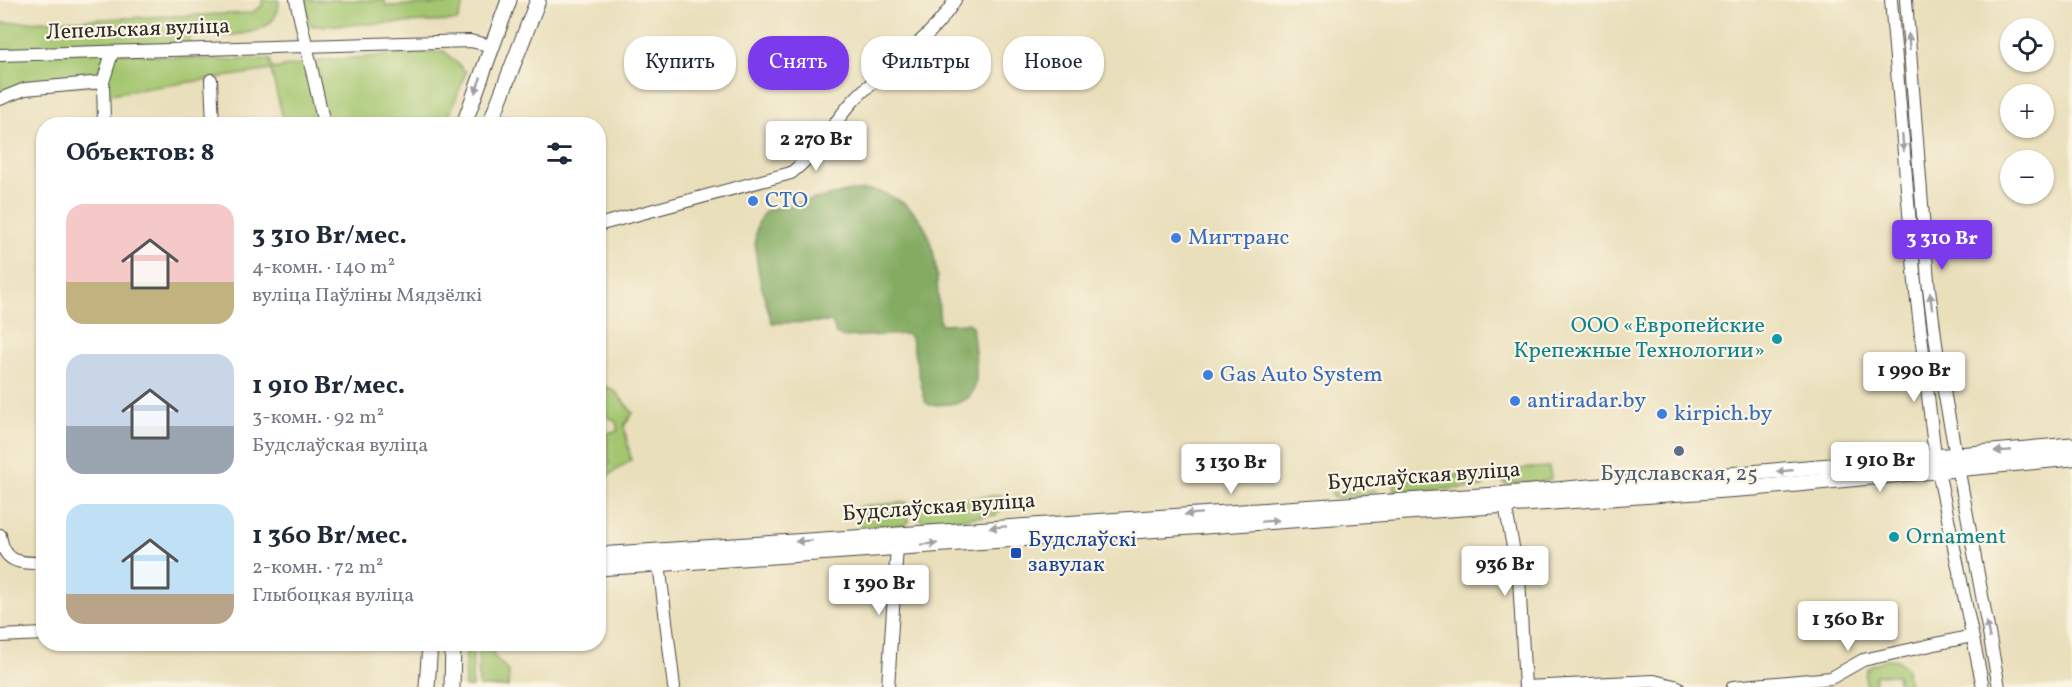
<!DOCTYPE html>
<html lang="ru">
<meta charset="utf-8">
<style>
:root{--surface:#fff;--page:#f2f2f3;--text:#1f2937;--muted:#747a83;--accent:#7c3aed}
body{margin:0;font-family:Vollkorn,serif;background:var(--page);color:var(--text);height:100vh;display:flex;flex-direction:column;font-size:22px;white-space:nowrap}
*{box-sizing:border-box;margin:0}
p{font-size:20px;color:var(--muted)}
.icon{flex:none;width:33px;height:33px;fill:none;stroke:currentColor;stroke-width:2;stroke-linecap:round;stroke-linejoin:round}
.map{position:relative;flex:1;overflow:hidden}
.sheet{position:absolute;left:36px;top:117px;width:570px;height:534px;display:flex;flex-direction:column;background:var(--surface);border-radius:24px;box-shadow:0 2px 4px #0004}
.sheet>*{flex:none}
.banner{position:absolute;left:624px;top:36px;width:570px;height:54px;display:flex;gap:12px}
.tools{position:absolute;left:2000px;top:18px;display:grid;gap:12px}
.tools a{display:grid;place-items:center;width:54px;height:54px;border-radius:50%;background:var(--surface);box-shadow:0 2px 4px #0004;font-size:30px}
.price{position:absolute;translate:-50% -51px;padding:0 14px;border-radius:6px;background:#fff;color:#222;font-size:20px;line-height:39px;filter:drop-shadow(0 2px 3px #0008)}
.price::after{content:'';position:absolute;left:50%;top:36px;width:18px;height:14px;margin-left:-9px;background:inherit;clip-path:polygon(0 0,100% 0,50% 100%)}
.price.on{background:var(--accent);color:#fff}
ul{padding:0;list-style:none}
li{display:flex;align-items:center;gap:18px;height:150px;padding:0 30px}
li span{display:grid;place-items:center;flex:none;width:168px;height:120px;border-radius:18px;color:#555}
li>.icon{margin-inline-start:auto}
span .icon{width:72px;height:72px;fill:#fffc;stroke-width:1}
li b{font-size:26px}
h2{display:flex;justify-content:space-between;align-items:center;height:72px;padding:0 30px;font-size:26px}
.tag{padding:0 21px;border-radius:24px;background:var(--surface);box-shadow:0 2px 4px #0004;font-size:21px;line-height:54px}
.tag.on{background:var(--accent);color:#fff}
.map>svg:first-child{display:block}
.green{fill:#a4c66f;stroke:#68784d;stroke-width:1.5}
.forest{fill:#83ab62;stroke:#576b46;stroke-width:1.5}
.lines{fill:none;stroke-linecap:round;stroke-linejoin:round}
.minor-casing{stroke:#484641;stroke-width:14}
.major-casing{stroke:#484641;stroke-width:17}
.minor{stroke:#fff;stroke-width:12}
.major{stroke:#fff;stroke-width:15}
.oneway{fill:#a0a0a0}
.shop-dot{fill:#3f7fe0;stroke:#fcf5e5;stroke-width:2}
.culture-dot{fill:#0f9aa8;stroke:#fcf5e5;stroke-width:2}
.service-dot{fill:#5c6f8a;stroke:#fcf5e5;stroke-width:2}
.transit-dot{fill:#1a4fb4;stroke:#fcf5e5;stroke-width:2}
.labels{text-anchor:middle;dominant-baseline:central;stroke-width:4.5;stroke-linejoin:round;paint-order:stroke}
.street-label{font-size:22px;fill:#2b2b2b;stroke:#fcf5e5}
.shop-label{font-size:22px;fill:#366cbe;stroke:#fcf5e5;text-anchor:start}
.culture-label{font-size:22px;fill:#0d838f;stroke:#fcf5e5;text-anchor:end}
.service-label{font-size:22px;fill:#4e5e75;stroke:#fcf5e5}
.transit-label{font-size:22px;fill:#164399;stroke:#fcf5e5;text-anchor:start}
</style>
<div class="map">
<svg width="2072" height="687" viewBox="0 0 2072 687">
<rect width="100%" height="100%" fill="#fcf5e5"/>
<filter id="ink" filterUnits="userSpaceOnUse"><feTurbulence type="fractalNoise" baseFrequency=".0167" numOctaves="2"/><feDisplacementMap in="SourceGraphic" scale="12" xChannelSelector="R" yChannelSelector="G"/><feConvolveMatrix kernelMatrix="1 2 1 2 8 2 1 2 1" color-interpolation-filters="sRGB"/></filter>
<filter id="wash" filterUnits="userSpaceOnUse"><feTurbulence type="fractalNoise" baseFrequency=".008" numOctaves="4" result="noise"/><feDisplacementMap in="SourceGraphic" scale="24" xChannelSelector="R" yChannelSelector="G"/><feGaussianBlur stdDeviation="1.35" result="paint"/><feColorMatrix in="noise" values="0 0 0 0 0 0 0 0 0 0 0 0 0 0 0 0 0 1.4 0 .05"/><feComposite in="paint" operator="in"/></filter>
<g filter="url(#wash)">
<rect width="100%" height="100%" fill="#e9dfbb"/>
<g class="green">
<path d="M262,0H279C280,42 218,35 189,36V50L120,53L220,60L270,59L272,69L328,60L444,51L466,72L446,124H284L271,70L103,95V83L25,89L0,99V23L251,13L262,6Z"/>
<polygon points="305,0 385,0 386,6 449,4 449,0 471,0 465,1 457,21 310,26"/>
<polygon points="599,384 614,390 633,413 624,426 631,460 599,482 599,475 609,464 606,433 618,431 616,422 604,414"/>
<polygon points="1549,467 1551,478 1547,481 1505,484 1502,480 1503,470"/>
<polygon points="1482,473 1488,479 1482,487 1394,492 1393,484 1401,479"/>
<polygon points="1376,490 1368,497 1333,498 1331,493"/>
<polygon points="1002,495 1001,510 996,515 924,522 919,518 918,502"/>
<polygon points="907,502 909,522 905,525 861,528 858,507"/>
<polygon points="1878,607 1883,632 1866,636 1861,611"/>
<polygon points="466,644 473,644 472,687 465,687"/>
<polygon points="478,644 492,644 494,656 509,672 508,687 479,687"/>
<polygon points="1886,659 1897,660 1907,669 1909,687 1899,687 1897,675 1875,675 1874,687 1866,687 1865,675 1868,667"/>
</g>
<path class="forest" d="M872,190C942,206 935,266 940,324L968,323L972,326C974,339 975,352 976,365C979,403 963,404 929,405L925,401L911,338L906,334L843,337L836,334L832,322L772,323C764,297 742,229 767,210L850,191Z"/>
</g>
<g filter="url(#ink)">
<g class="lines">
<defs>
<g id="minor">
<polyline points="296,0 324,124"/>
<polyline points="1891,0 1915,283 1935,456 1983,687"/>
<polyline points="1906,0 1928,281 1938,359 1999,687"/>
<polyline points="0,55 470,41 493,46"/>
<polyline points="211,80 213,124"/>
<polyline points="0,99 25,89 103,82"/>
<polyline points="104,124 103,82 112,53"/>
<path d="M598,225L791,173C817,153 832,124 854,100C887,65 930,42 955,0"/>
<polyline points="1505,505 1519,578 1525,687 1654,681 1678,687"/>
<path d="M0,535C4,564 20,563 44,563"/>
<polyline points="659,563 674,687"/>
<polyline points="0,636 44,634"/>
<polyline points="888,687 897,546"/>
<polyline points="1733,687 1831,678 1863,660 1972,636"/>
</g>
<g id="major">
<polyline points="464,124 509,0"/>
<polyline points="490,124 538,0"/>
<polyline points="598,555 1496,495 2072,445"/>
<polyline points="598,568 1754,488 2072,458"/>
<polyline points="427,687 430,644"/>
<polyline points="452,687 453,644"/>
</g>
</defs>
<use href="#minor" class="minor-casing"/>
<use href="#major" class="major-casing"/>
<use href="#minor" class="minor"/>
<use href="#major" class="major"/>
</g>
<defs><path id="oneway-solid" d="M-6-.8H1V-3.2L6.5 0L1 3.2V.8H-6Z" transform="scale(1.5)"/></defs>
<g class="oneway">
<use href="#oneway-solid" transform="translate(1909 42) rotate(-94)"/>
<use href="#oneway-solid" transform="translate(478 85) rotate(110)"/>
<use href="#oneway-solid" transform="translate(1903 143) rotate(85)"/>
<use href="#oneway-solid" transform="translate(1931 301) rotate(-97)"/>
<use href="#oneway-solid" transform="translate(2003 451) rotate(175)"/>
<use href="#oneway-solid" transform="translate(1785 471) rotate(174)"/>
<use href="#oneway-solid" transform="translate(1193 514) rotate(176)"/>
<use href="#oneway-solid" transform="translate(1270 521) rotate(-4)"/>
<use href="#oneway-solid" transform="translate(998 527) rotate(176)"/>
<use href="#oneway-solid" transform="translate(804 541) rotate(175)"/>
<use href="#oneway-solid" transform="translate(929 544) rotate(-4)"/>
<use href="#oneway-solid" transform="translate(1988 630) rotate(-101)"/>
</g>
</g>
<g class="shop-dot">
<circle cx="753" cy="201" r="6"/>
<circle cx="1176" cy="238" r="6"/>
<circle cx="1208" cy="375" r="6"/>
<circle cx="1515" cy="401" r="6"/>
<circle cx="1662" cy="414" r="6"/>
</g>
<g class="culture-dot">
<circle cx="1777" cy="339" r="6"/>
<circle cx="1894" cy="537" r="6"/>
</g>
<circle class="service-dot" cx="1679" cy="451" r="6"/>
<rect class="transit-dot" x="1010" y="547" width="12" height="12" rx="3"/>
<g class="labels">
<g class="street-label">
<text transform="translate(138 30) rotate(-2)">Лепельская вуліца</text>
<text transform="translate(1424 477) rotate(-4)">Будслаўская вуліца</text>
<text transform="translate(939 508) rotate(-4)">Будслаўская вуліца</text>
</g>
<g class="shop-label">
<text x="765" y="201">СТО</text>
<text x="1188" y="238">Мигтранс</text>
<text x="1220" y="375">Gas Auto System</text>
<text x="1527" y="401">antiradar.by</text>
<text x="1674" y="414">kirpich.by</text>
</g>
<g class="culture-label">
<text x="1765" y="326">ООО «Европейские<tspan x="1765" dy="25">Крепежные Технологии»</tspan></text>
<text x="1906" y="537" text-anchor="start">Ornament</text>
</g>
<g class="service-label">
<text x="1679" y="474">Будславская, 25</text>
</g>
<g class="transit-label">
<text x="1028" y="540">Будслаўскі<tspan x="1028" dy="25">завулак</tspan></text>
</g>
</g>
</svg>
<div class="tools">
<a><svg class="icon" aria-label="locate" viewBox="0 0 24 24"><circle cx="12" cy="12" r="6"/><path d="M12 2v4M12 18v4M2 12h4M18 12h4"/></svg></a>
<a>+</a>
<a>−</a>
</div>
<b class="price" style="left:816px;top:172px">2 270 Br</b>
<b class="price on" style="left:1942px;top:271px">3 310 Br</b>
<b class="price" style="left:1914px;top:403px">1 990 Br</b>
<b class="price" style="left:1880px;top:493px">1 910 Br</b>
<b class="price" style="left:1231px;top:495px">3 130 Br</b>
<b class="price" style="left:1505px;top:597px">936 Br</b>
<b class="price" style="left:879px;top:616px">1 390 Br</b>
<b class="price" style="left:1848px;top:652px">1 360 Br</b>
<div class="banner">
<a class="tag">Купить</a>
<a class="tag on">Снять</a>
<a class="tag">Фильтры</a>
<a class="tag">Новое</a>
</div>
<section class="sheet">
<h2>Объектов: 8<svg class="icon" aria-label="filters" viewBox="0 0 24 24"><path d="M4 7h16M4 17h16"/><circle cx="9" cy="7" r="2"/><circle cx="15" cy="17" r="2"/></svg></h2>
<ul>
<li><span style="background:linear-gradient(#f6c9c9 65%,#c2b280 0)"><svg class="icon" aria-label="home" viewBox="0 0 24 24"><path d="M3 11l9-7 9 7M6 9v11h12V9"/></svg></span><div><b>3 310 Br/мес.</b><p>4-комн. · 140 m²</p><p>вуліца Паўліны Мядзёлкі</p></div></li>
<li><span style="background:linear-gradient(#c9d6e8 60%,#9aa5b1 0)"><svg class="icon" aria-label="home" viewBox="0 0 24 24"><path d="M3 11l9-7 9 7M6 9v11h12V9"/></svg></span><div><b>1 910 Br/мес.</b><p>3-комн. · 92 m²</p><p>Будслаўская вуліца</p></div></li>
<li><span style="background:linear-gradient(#bfe0f5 75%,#b9a48a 0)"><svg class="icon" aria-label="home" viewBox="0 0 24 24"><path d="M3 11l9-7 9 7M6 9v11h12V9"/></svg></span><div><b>1 360 Br/мес.</b><p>2-комн. · 72 m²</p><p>Глыбоцкая вуліца</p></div></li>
</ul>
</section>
</div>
